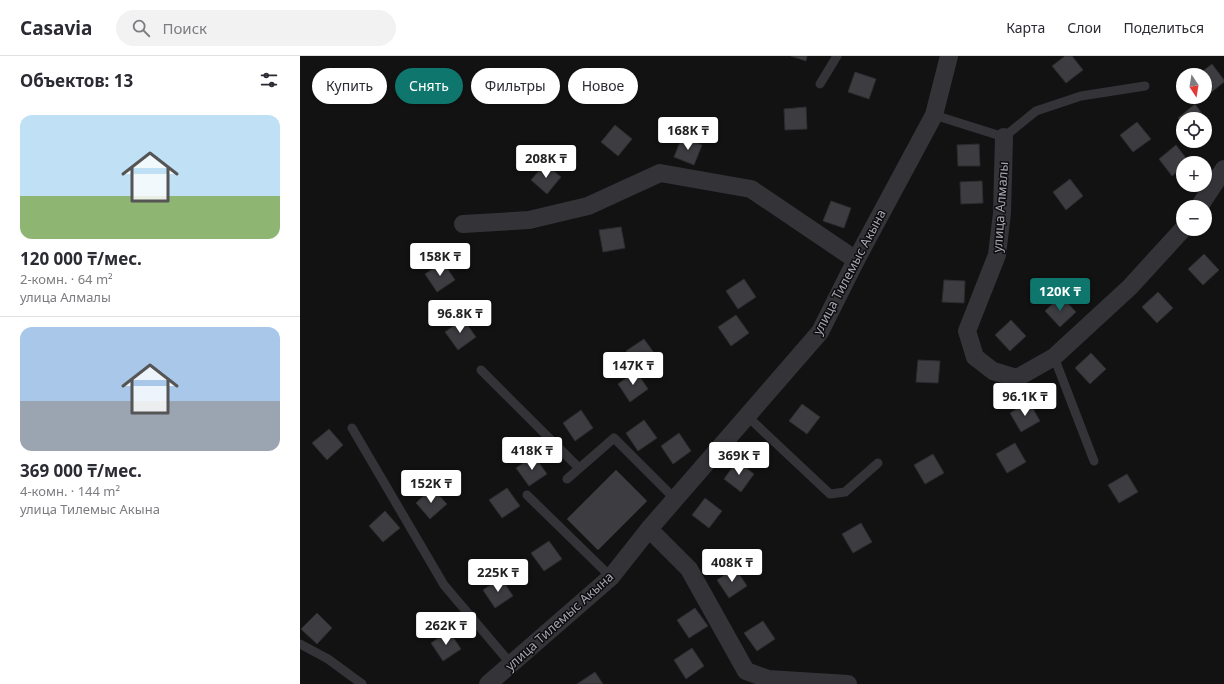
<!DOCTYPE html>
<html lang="ru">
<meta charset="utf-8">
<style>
:root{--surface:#fff;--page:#f2f2f3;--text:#2b2b33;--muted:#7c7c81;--line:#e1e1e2;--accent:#0f766e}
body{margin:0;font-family:"Noto Sans",sans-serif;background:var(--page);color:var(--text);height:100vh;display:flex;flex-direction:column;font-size:15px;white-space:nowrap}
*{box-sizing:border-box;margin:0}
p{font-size:13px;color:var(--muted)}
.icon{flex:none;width:22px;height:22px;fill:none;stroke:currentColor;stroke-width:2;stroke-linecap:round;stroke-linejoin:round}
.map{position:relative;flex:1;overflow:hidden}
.drawer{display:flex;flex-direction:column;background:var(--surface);width:300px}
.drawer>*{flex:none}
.hud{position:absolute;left:12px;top:12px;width:380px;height:36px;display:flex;gap:8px}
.needle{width:26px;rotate:168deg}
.buttons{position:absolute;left:876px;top:12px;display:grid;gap:8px}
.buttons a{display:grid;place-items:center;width:36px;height:36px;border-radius:50%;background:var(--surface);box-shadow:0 1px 3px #0004;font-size:20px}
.price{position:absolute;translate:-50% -34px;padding:0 9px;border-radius:4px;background:#fff;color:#222;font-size:13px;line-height:26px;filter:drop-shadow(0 1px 2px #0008)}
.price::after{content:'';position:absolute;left:50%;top:24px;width:12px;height:9px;margin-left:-6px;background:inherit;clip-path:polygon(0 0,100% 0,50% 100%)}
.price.current{background:var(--accent);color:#fff}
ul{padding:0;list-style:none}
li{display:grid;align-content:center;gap:8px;height:212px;padding:0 20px}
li+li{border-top:1px solid var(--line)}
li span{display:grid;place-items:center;height:124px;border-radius:12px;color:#555}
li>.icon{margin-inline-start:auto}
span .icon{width:72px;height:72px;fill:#fffc;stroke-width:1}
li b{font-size:17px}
h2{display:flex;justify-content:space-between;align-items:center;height:48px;padding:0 20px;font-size:17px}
.chip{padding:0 14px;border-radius:18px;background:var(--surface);box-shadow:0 1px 3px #0004;font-size:14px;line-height:36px}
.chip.current{background:var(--accent);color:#fff}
header{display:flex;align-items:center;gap:24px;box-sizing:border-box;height:56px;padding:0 20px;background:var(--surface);border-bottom:1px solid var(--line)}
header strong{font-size:19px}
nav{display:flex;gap:22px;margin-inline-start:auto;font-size:14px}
.search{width:280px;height:36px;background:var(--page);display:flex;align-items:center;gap:10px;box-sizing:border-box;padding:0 14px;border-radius:22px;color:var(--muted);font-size:15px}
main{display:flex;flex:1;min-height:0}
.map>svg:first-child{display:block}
.building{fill:#3d3c40;stroke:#2d2c2f}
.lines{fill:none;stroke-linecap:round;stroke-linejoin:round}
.service{stroke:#343338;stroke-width:9}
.minor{stroke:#343338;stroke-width:18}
.labels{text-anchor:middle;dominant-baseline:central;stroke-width:3;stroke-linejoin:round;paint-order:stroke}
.street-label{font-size:13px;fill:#a5a5b3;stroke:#0d0d0e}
</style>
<header>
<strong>Casavia</strong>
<div class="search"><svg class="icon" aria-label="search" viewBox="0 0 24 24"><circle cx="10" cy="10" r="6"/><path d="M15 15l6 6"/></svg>Поиск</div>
<nav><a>Карта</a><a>Слои</a><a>Поделиться</a></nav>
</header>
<main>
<section class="drawer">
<h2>Объектов: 13<svg class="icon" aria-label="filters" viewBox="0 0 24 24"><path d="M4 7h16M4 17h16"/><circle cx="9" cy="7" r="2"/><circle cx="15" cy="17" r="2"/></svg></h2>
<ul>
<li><span style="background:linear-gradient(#bfe0f5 65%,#8fb573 0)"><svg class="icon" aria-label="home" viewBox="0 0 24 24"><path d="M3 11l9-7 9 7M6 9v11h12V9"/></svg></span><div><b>120 000 ₸/мес.</b><p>2-комн. · 64 m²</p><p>улица Алмалы</p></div></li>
<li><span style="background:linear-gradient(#a9c7e8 60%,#9aa5b1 0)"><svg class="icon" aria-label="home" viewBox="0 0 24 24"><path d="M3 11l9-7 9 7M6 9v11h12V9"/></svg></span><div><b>369 000 ₸/мес.</b><p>4-комн. · 144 m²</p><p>улица Тилемыс Акына</p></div></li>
</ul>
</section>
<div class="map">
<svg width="924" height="628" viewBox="0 0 924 628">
<rect width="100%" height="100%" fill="#121213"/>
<g class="building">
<polygon points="491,0 507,0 506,5"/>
<polygon points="765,0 772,0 783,14 766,27 752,10"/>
<polygon points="912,8 924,24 924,26 908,39 905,35 905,19 898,19"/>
<polygon points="555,16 576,23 569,43 548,36"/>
<polygon points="895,48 908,66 905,68 905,63 883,63 883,69 878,62"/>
<polygon points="506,51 507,73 485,74 484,53"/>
<polygon points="837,66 851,83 833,96 820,79"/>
<polygon points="315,69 332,83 318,100 301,86"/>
<polygon points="382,81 402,89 394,109 374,101"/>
<polygon points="679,88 680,110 658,110 657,89"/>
<polygon points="876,89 889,106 883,107 883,111 872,120 859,103"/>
<polygon points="245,108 261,121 247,138 231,124"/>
<polygon points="770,123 783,140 766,154 753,136"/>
<polygon points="682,125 683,147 661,148 660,126"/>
<polygon points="531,145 551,152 544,172 523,165"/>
<polygon points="321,171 325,192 303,196 299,174"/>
<polygon points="904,198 919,214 903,229 888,213"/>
<polygon points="143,206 155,224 137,236 125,218"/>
<polygon points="444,223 456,241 438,253 426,235"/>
<polygon points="644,224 665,225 664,247 642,246"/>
<polygon points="858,236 873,252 857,267 842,251"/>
<polygon points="761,240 776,256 760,271 745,255"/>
<polygon points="436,259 449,277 431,290 418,271"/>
<polygon points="163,263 176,281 158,294 145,276"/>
<polygon points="711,264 726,280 710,295 695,279"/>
<polygon points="344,283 357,301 339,313 326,295"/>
<polygon points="791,297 806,313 790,328 775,312"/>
<polygon points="618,304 640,305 638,327 616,326"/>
<polygon points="336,315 348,333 330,346 318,328"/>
<polygon points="729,346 740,365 721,376 710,357"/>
<polygon points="502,348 520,361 507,378 489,365"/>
<polygon points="281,354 293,372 275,385 263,367"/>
<polygon points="344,364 357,382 338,395 326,377"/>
<polygon points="29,373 43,389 27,404 12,387"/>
<polygon points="379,377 391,395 373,408 361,390"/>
<polygon points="715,387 726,406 707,417 696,398"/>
<polygon points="633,398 644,417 625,428 614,409"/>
<polygon points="234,400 247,418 229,430 216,412"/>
<polygon points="437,405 454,418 441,436 424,423"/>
<polygon points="316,414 347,445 298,494 267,463"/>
<polygon points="827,418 838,436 819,447 808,429"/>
<polygon points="132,432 147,448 130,463 116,447"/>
<polygon points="207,432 220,450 202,462 189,444"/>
<polygon points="405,442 422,455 409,472 392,459"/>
<polygon points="85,455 100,472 83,486 69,470"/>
<polygon points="561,467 572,486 553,497 542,478"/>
<polygon points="249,485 262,503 244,515 231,497"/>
<polygon points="435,512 447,530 429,542 417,524"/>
<polygon points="201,522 213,540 195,552 183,534"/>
<polygon points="395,552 408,570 389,582 377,564"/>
<polygon points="17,557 32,572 17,588 1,573"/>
<polygon points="463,565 475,583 457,595 444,577"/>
<polygon points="149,575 161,593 143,605 131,587"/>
<polygon points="392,592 404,610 386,623 374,604"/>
<polygon points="295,616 303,628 277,628"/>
</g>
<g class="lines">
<g class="service">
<polyline points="520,28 537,0"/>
<polyline points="634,59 704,81 736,55 781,40 845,30"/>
<polyline points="754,301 794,405"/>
<polyline points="181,314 279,412"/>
<polyline points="447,360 530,438 545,436 578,407"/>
<polyline points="52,372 144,529 211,608"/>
<polyline points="267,423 314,382 375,443"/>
<polyline points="227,439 311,521"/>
<polyline points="0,588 28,603 62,628"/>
</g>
<g class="minor">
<polyline points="704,81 702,157 697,199 667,275 675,301 693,315 717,322 754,301 830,231 883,173"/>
<polyline points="899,151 924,113"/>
<polyline points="163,168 229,164 288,150 360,117 451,133 556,204"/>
<polyline points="349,473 389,513 446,615 468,623 548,628"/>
<polyline points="188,628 311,521 349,473 520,276 556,204 634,59 649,0"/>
</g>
</g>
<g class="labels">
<g class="street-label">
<text transform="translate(700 151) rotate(-86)">улица Алмалы</text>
<text transform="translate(549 216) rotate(-62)">улица Тилемыс Акына</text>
<text transform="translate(259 565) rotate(-42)">улица Тилемыс Акына</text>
</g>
</g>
</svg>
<div class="buttons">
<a><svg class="needle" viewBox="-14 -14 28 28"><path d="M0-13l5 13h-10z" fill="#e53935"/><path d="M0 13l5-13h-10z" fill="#7c7c81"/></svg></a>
<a><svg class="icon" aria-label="locate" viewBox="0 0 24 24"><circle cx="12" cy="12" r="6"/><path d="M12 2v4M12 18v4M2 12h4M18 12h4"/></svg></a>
<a>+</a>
<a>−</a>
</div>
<b class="price" style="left:388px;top:95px">168K ₸</b>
<b class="price" style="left:246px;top:123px">208K ₸</b>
<b class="price" style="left:140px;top:221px">158K ₸</b>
<b class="price current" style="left:760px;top:256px">120K ₸</b>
<b class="price" style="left:160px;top:278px">96.8K ₸</b>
<b class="price" style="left:333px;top:330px">147K ₸</b>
<b class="price" style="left:725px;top:361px">96.1K ₸</b>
<b class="price" style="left:232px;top:415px">418K ₸</b>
<b class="price" style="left:439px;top:420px">369K ₸</b>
<b class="price" style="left:131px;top:448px">152K ₸</b>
<b class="price" style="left:432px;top:527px">408K ₸</b>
<b class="price" style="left:198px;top:537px">225K ₸</b>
<b class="price" style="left:146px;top:590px">262K ₸</b>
<div class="hud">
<a class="chip">Купить</a>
<a class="chip current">Снять</a>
<a class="chip">Фильтры</a>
<a class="chip">Новое</a>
</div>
</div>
</main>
